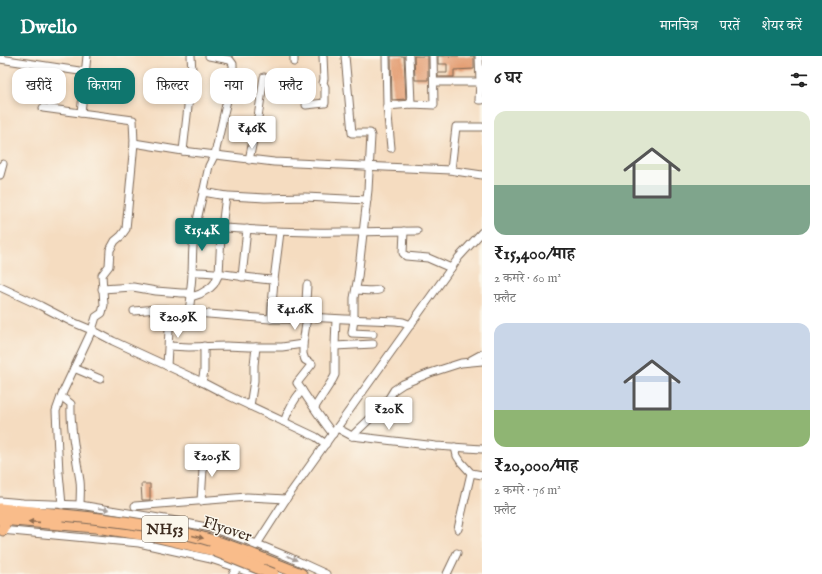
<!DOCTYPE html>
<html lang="hi">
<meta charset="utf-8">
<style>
:root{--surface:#fff;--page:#f2f2f2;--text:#222;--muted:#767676;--accent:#0f766e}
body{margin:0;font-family:"IM FELL English","Noto Serif Devanagari",serif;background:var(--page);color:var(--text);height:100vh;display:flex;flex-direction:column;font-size:15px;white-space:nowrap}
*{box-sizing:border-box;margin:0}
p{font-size:13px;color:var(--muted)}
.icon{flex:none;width:22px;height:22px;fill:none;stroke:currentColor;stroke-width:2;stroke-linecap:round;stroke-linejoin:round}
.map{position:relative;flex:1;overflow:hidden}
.panel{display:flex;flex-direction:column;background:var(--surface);width:340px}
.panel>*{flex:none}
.banner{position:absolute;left:12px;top:12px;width:380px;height:36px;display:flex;gap:8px}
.price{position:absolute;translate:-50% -34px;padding:0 9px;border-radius:4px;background:#fff;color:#222;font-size:13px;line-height:26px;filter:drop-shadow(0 1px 2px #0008)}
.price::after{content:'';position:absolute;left:50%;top:24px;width:12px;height:9px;margin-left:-6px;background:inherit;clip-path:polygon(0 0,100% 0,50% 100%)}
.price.active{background:var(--accent);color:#fff}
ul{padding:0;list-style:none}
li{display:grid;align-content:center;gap:8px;height:212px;padding:0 12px}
li span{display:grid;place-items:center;height:124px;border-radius:12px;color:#555}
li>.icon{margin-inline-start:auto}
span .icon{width:72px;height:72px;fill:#fffc;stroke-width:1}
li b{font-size:17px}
h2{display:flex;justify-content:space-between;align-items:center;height:48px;padding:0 12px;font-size:17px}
.pill{padding:0 14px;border-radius:12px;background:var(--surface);box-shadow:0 2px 6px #0003;font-size:14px;line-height:36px}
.pill.active{background:var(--accent);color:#fff}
header{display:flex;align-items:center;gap:24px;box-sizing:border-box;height:56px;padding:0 20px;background:var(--accent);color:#fff}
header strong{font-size:19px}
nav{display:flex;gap:22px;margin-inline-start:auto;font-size:14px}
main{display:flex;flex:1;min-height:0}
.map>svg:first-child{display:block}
.building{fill:#e39b6f}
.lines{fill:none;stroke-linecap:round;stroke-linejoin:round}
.minor-casing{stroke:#7c6857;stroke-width:9}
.highway-casing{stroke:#7c6857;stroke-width:13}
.minor{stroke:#fff;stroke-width:7}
.highway{stroke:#f9bc8a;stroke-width:11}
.highway-bridge-casing{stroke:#7c6857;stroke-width:13;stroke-linecap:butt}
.highway-bridge{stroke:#f9bc8a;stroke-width:11}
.oneway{fill:#a79f9a}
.oneway2{fill:#906c4f}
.labels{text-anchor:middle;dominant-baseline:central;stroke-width:3;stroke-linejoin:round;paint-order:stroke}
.shield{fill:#fbf7ec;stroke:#75685c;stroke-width:1}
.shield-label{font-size:15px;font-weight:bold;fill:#3b2a1e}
.street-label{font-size:16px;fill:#3b2a1e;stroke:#fbf7ec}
</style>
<header>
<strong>Dwello</strong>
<nav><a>मानचित्र</a><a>परतें</a><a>शेयर करें</a></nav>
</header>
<main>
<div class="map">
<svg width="482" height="518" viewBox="0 0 482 518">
<rect width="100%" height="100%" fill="#fbf7ec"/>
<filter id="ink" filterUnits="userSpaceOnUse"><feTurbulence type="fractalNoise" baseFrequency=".025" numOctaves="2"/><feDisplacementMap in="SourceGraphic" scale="8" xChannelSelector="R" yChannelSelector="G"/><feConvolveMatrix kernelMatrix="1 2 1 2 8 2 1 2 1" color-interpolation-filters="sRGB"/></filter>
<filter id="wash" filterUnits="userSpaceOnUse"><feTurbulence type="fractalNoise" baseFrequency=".012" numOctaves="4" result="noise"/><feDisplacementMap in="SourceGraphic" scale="16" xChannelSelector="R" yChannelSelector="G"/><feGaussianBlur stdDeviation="0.9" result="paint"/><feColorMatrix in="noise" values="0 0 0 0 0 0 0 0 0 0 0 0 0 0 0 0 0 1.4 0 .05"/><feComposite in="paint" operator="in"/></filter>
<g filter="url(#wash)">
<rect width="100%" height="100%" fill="#f5dcc0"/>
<g id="blocks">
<g class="building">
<polygon points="391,0 404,0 406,43 392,44"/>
<polygon points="414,0 428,0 428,24 415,24"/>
<polygon points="438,0 474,0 474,13 454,14 454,21 438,21 438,17 447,17 447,8 438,8"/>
<polygon points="141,428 150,428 150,444 142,444"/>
</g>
</g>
</g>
<g filter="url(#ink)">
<use href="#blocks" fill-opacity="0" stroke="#7c6857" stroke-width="1"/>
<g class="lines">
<defs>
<g id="minor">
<polyline points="294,0 294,6"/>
<polyline points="345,0 352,77 370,77 371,80 368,134 358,221 354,242 354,264 352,277 373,278"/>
<polyline points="386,0 387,50 391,92"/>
<polyline points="409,0 411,48"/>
<polyline points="479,0 480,26 479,44 482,44"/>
<polyline points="0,3 86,16"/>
<polyline points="434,26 480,26"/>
<polyline points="306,49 325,47 325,31 323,27 324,23 323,0"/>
<polyline points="387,50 411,48 434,49 433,0"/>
<polyline points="43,52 133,64 134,87 126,173 121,180 115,185 110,194 109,210 102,219 104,249 102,257 96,261 92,274 62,338 56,355 59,417 62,449"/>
<polyline points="81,57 87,0"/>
<polyline points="134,87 183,95 274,106 451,114 455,115 482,119"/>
<polyline points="183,95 192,15 191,0"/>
<polyline points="249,104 258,61 264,21"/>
<polyline points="451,114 456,71 482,71"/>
<polyline points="0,119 3,108"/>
<polyline points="203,136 226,140 229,140 265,142 305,141 367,144"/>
<path d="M198,172L202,169L211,171C254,174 297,177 340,176C366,176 391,175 417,175"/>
<polyline points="404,175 403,197 406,200 428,202 451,212"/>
<path d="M192,216C220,215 247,223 274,224"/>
<polyline points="242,221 247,173"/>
<path d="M307,229L306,245L307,261L303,288V298L305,304L312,308L297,327C309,344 320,362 333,378"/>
<polyline points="0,231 41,250 70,265 94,275 113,285 202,326 225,338 316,381 326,388"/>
<polyline points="102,233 133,231 156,235 181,237 186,237 194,240 200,238 210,232 214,228 219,218 221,179 226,140"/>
<path d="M356,234C364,234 371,236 379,234"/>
<path d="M190,238C191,231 192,224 192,216C193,202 191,185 198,172L196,169L209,110L215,98L233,17V8L230,4L209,0"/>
<polyline points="134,255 157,253 166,253 196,257 270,263 287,263 307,261 345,263 396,265 403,266 411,269"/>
<polyline points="189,256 191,240"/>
<polyline points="271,263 274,224 280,176"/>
<polyline points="169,290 189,291 226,290 249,291 282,291 303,288"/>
<polyline points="335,290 373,288"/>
<polyline points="471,304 482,298"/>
<polyline points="167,310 169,274 172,254"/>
<polyline points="74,312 100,323"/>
<polyline points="202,326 204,315 204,290"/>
<path d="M61,341L66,344L71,348C70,373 76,399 80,425C81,433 80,441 80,449"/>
<polyline points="250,350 254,325 254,309 256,291"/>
<polyline points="315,351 333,323 335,319 335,290 336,263"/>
<path d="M284,366C288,354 294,344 302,334"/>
<polyline points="337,372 352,380 436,390 482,393"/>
<polyline points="352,380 377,356 389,342 394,334 403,328 430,317 461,307 482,305"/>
<polyline points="455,391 457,400 461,406 471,417 482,419"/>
<polyline points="0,445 23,447 80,449 171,464 211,472 257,488 291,502 326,518"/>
<polyline points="201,445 204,397"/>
<polyline points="135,450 247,441 286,443"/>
<polyline points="458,473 471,417"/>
<polyline points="1,474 139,487 211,503 238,512 253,518"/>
<polyline points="233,518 257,488 286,443 459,201 482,176"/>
<polyline points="447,518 457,497"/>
</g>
<g id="highway">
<polyline points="0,453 63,459"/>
<polyline points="0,463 96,471 154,480 213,494"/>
<polyline points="3,474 5,464"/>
<polyline points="263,503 301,518"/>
</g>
</defs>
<use href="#minor" class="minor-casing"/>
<use href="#highway" class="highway-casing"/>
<use href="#minor" class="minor"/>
<use href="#highway" class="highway"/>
<defs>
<g id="highway-bridge">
<path d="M63,459C116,464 169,471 220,487C235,492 249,497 263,503"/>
<polyline points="213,494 273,518"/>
</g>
</defs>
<use href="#highway-bridge" class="highway-bridge-casing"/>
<use href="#highway-bridge" class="highway-bridge"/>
</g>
<defs><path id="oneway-solid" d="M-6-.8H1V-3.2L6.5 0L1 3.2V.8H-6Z"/></defs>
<g class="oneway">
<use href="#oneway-solid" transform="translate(104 453) rotate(8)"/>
<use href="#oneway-solid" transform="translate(292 502) rotate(24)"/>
</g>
<g class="oneway2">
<use href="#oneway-solid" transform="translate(34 466) rotate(-176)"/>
<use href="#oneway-solid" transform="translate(198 481) rotate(14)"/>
</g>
</g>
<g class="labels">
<rect class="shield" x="142" y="460" width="46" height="26" rx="3"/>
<g class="shield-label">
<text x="165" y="473">NH53</text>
</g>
<g class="street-label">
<text transform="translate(227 474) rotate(18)">Flyover</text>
</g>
</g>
</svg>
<b class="price" style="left:252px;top:94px">₹46K</b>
<b class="price active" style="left:202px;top:196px">₹15.4K</b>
<b class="price" style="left:295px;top:275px">₹41.6K</b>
<b class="price" style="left:178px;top:283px">₹20.9K</b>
<b class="price" style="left:389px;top:375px">₹20K</b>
<b class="price" style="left:212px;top:422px">₹20.5K</b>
<div class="banner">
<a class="pill">खरीदें</a>
<a class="pill active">किराया</a>
<a class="pill">फ़िल्टर</a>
<a class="pill">नया</a>
<a class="pill">फ़्लैट</a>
</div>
</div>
<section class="panel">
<h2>6 घर<svg class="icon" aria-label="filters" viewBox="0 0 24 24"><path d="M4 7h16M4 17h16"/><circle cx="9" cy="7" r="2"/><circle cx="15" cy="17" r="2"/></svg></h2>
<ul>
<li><span style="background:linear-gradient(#dfe7d0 60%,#7fa58c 0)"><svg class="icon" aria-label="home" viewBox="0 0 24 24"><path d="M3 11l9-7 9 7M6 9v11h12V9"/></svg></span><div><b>₹15,400/माह</b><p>2 कमरे · 60 m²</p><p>फ़्लैट</p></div></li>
<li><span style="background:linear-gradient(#c9d6e8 70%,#8fb573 0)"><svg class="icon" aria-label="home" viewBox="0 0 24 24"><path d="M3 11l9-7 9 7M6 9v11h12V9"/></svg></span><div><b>₹20,000/माह</b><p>2 कमरे · 76 m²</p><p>फ़्लैट</p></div></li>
</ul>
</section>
</main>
